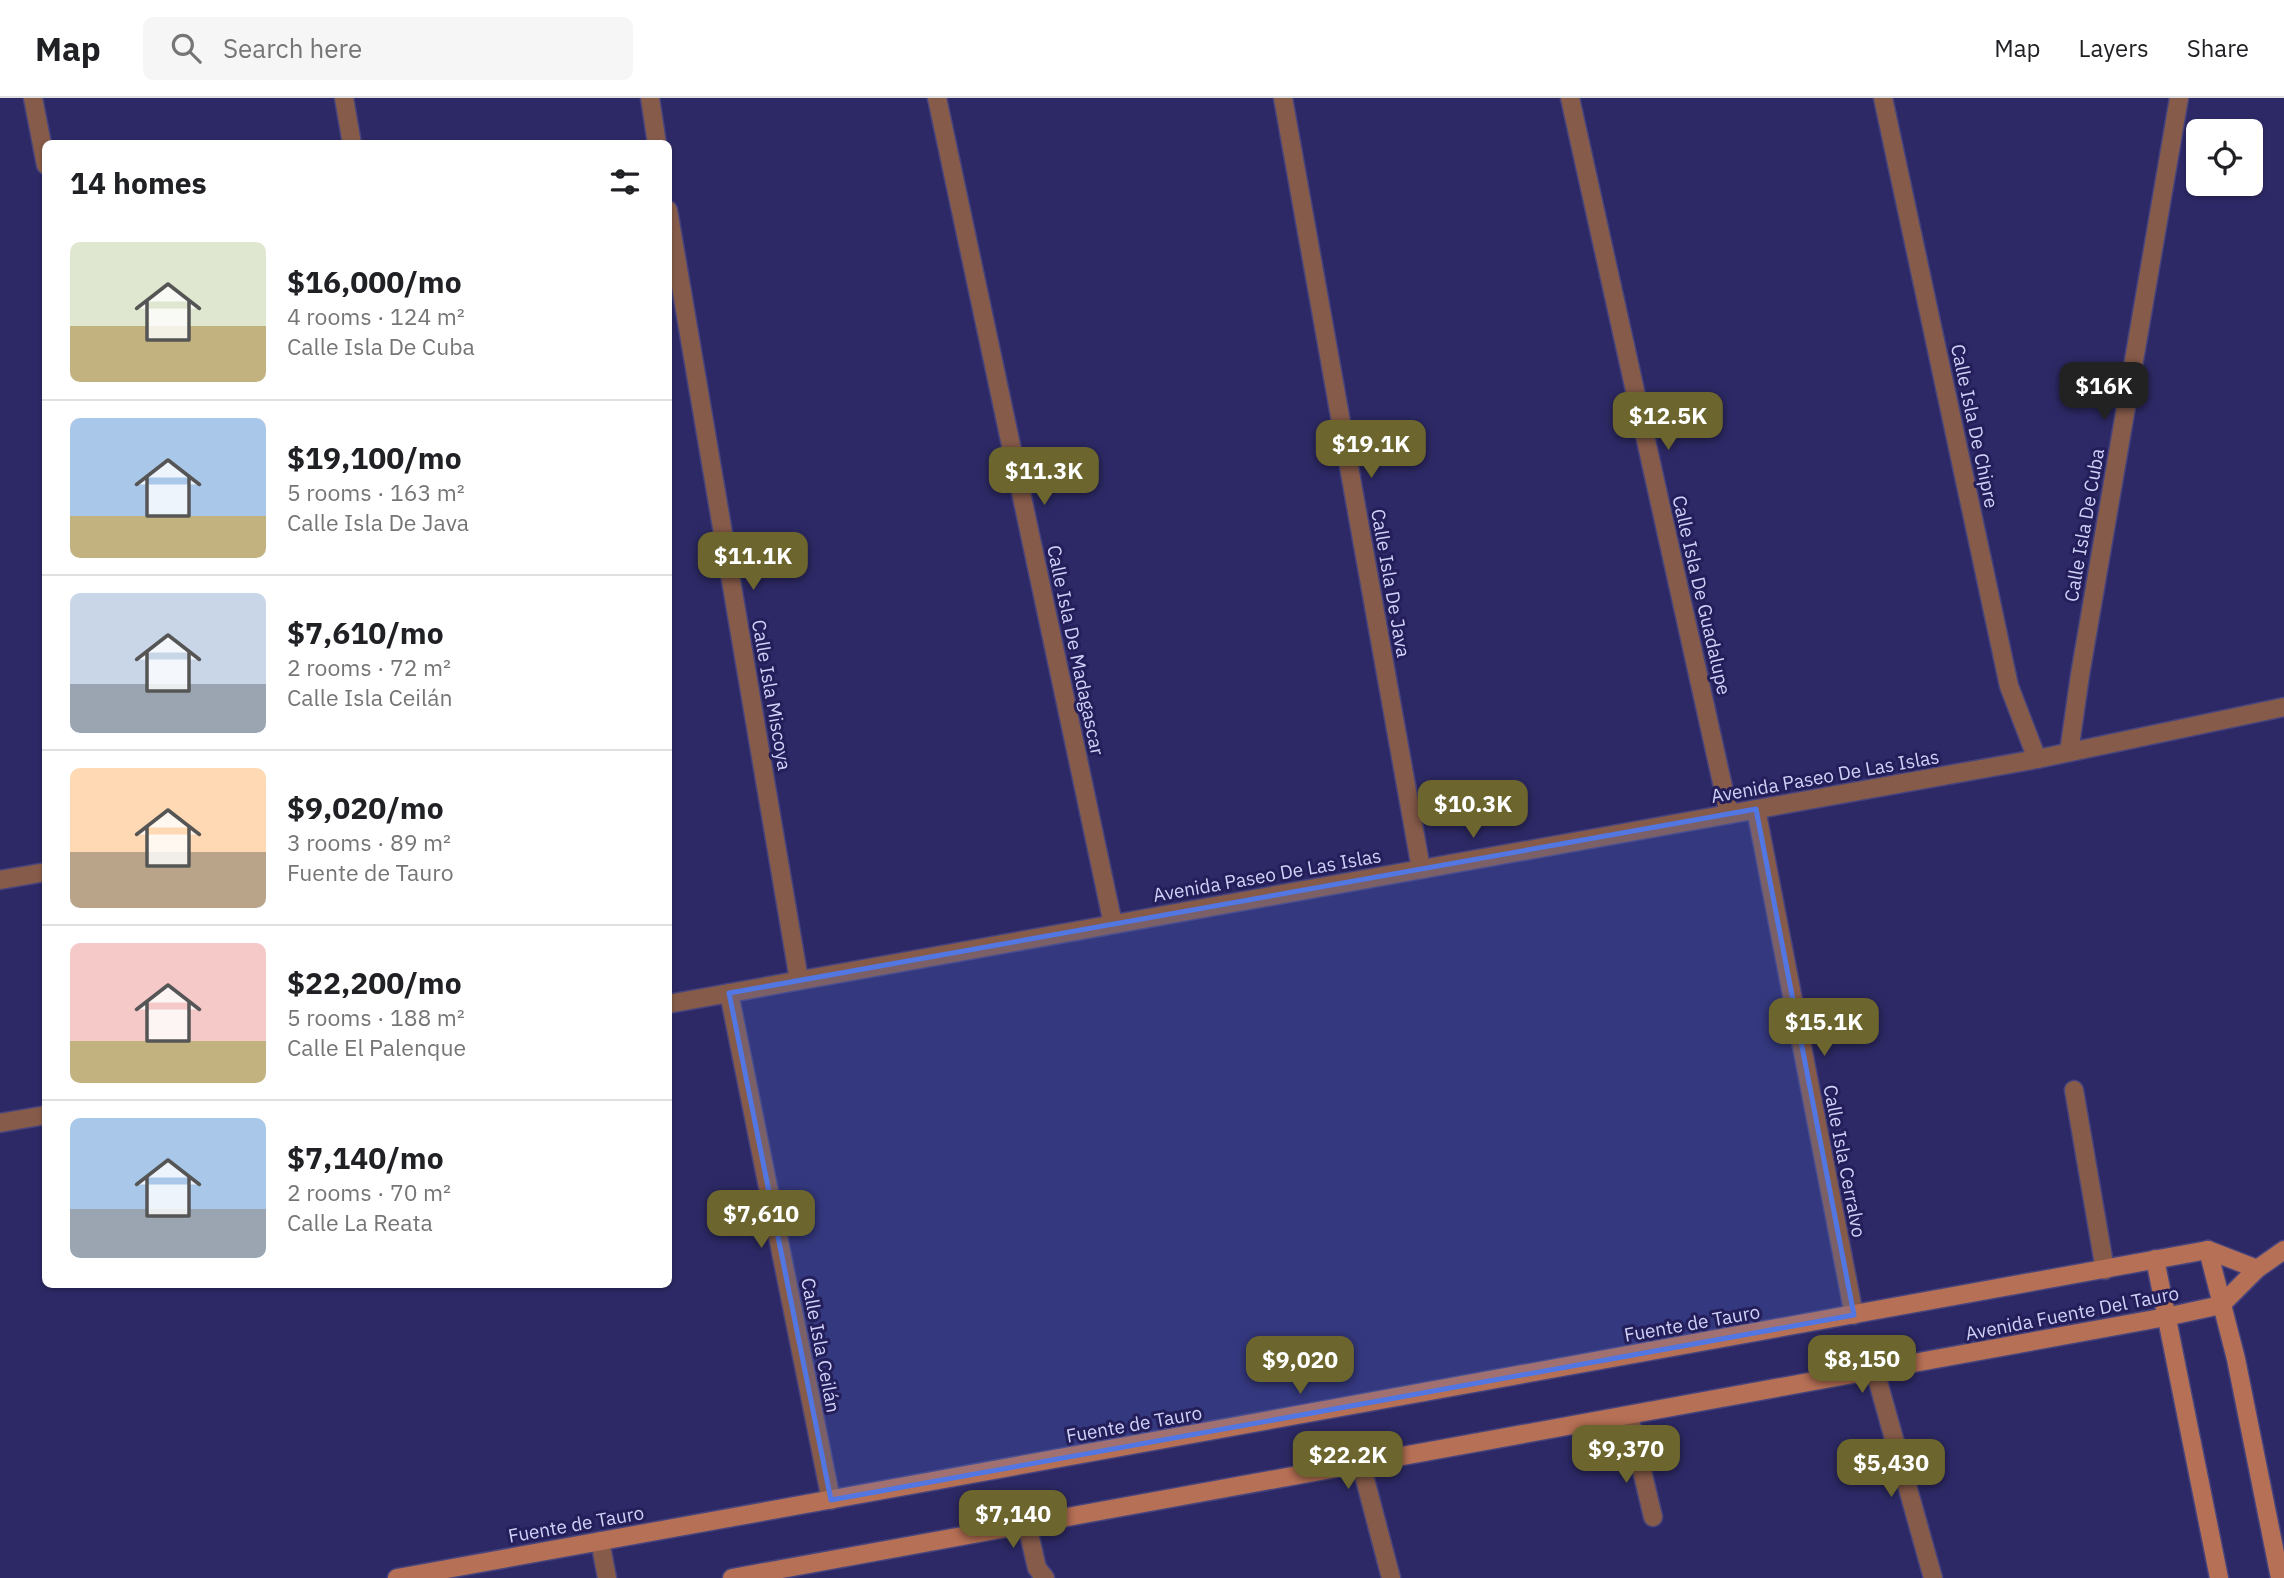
<!DOCTYPE html>
<meta charset="utf-8">
<style>
:root{--surface:#fff;--page:#f6f6f6;--text:#202124;--muted:#757577;--line:#e0e0e0;--accent:#6c662e}
body{margin:0;font-family:"IBM Plex Sans",sans-serif;background:var(--page);color:var(--text);height:100vh;display:flex;flex-direction:column;font-size:26px;white-space:nowrap}
*{box-sizing:border-box;margin:0}
p{font-size:23px;color:var(--muted)}
.icon{flex:none;width:38px;height:38px;fill:none;stroke:currentColor;stroke-width:2;stroke-linecap:round;stroke-linejoin:round}
.map{position:relative;flex:1;overflow:hidden}
.side{position:absolute;left:42px;top:42px;width:630px;height:1148px;display:flex;flex-direction:column;background:var(--surface);border-radius:10px;box-shadow:0 2px 5px #0004}
.side>*{flex:none}
.buttons{position:absolute;left:2186px;top:21px;display:grid;gap:14px}
.buttons a{display:grid;place-items:center;width:77px;height:77px;border-radius:10px;background:var(--surface);box-shadow:0 2px 5px #0004;font-size:35px}
.price{position:absolute;translate:-50% -60px;padding:0 16px;border-radius:14px;background:var(--accent);color:#fff;font-size:23px;line-height:46px;filter:drop-shadow(0 2px 4px #0008)}
.price::after{content:'';position:absolute;left:50%;top:42px;width:21px;height:16px;margin-left:-10px;background:inherit;clip-path:polygon(0 0,100% 0,50% 100%)}
.price.on{background:#222;color:#fff}
ul{padding:0;list-style:none}
li{display:flex;align-items:center;gap:21px;height:175px;padding:0 28px}
li+li{border-top:2px solid var(--line)}
li span{display:grid;place-items:center;flex:none;width:196px;height:140px;border-radius:10px;color:#555}
li>.icon{margin-inline-start:auto}
span .icon{width:84px;height:84px;fill:#fffc;stroke-width:1}
li b{font-size:30px}
h2{display:flex;justify-content:space-between;align-items:center;height:84px;padding:0 28px;font-size:30px}
header{display:flex;align-items:center;gap:42px;box-sizing:border-box;height:98px;padding:0 35px;background:var(--surface);border-bottom:2px solid var(--line)}
header strong{font-size:33px}
nav{display:flex;gap:38px;margin-inline-start:auto;font-size:24px}
.search{width:490px;height:63px;background:var(--page);display:flex;align-items:center;gap:18px;box-sizing:border-box;padding:0 24px;border-radius:10px;color:var(--muted);font-size:26px}
.map>svg:first-child{display:block}
.lines{fill:none;stroke-linecap:round;stroke-linejoin:round}
.lane-casing{stroke:#47447d;stroke-width:21}
.street-casing{stroke:#47447d;stroke-width:21}
.secondary-casing{stroke:#47447d;stroke-width:21}
.lane{stroke:#875b4a;stroke-width:18}
.street{stroke:#875b4a;stroke-width:18}
.secondary{stroke:#b67055;stroke-width:18}
.marked{fill:#5276e2;fill-opacity:0.2;stroke:#5276e2;stroke-width:5;stroke-linejoin:round}
.labels{text-anchor:middle;dominant-baseline:central;stroke-width:6;stroke-linejoin:round;paint-order:stroke}
.street-label{font-size:19px;fill:#cfd2f8;stroke:#241e5a}
</style>
<header>
<strong>Map</strong>
<div class="search"><svg class="icon" aria-label="search" viewBox="0 0 24 24"><circle cx="10" cy="10" r="6"/><path d="M15 15l6 6"/></svg>Search here</div>
<nav><a>Map</a><a>Layers</a><a>Share</a></nav>
</header>
<div class="map">
<svg width="2284" height="1480" viewBox="0 0 2284 1480">
<rect width="100%" height="100%" fill="#2d2966"/>
<g class="lines">
<defs>
<polyline id="lane" points="2074,992 2105,1172"/>
<g id="street">
<polyline points="33,0 46,67"/>
<polyline points="344,0 352,46"/>
<polyline points="650,0 657,46"/>
<polyline points="937,0 1113,826"/>
<polyline points="1283,0 1421,771"/>
<polyline points="1570,0 1729,716"/>
<polyline points="1883,0 2009,588 2037,661"/>
<polyline points="668,112 799,882"/>
<polyline points="2069,654 2080,577 2179,0"/>
<polyline points="1756,711 1854,1217"/>
<polyline points="0,782 46,774"/>
<polyline points="729,895 831,1402"/>
<polyline points="668,906 2037,661 2284,609"/>
<polyline points="0,1025 46,1017"/>
<polyline points="1875,1273 1933,1480"/>
<polyline points="1629,1318 1653,1419"/>
<polyline points="1361,1366 1391,1480"/>
<polyline points="1027,1427 1037,1470 1045,1480"/>
<polyline points="600,1443 607,1480"/>
</g>
<g id="secondary">
<polyline points="2208,1152 2236,1261 2280,1480"/>
<polyline points="2208,1152 2257,1171"/>
<polyline points="2155,1161 2219,1480"/>
<polyline points="397,1480 2208,1152"/>
<polyline points="732,1480 2166,1219 2221,1207 2257,1171 2284,1152"/>
</g>
</defs>
<use href="#lane" class="lane-casing"/>
<use href="#street" class="street-casing"/>
<use href="#secondary" class="secondary-casing"/>
<use href="#lane" class="lane"/>
<use href="#street" class="street"/>
<use href="#secondary" class="secondary"/>
</g>
<path class="marked" d="M1756,711L1854,1217L831,1402L729,895Z"/>
<g class="labels">
<g class="street-label">
<text transform="translate(1975 328) rotate(78)">Calle Isla De Chipre</text>
<text transform="translate(2084 427) rotate(-80)">Calle Isla De Cuba</text>
<text transform="translate(1391 485) rotate(80)">Calle Isla De Java</text>
<text transform="translate(1702 497) rotate(77)">Calle Isla De Guadalupe</text>
<text transform="translate(1076 552) rotate(78)">Calle Isla De Madagascar</text>
<text transform="translate(772 597) rotate(80)">Calle Isla Miscoya</text>
<text transform="translate(1825 678) rotate(-10)">Avenida Paseo De Las Islas</text>
<text transform="translate(1267 777) rotate(-10)">Avenida Paseo De Las Islas</text>
<text transform="translate(1845 1063) rotate(79)">Calle Isla Cerralvo</text>
<text transform="translate(2072 1215) rotate(-11)">Avenida Fuente Del Tauro</text>
<text transform="translate(1692 1225) rotate(-10)">Fuente de Tauro</text>
<text transform="translate(821 1247) rotate(79)">Calle Isla Ceilán</text>
<text transform="translate(1134 1326) rotate(-10)">Fuente de Tauro</text>
<text transform="translate(576 1426) rotate(-10)">Fuente de Tauro</text>
</g>
</g>
</svg>
<div class="buttons">
<a><svg class="icon" aria-label="locate" viewBox="0 0 24 24"><circle cx="12" cy="12" r="6"/><path d="M12 2v4M12 18v4M2 12h4M18 12h4"/></svg></a>
</div>
<b class="price on" style="left:2104px;top:324px">$16K</b>
<b class="price" style="left:1668px;top:354px">$12.5K</b>
<b class="price" style="left:1371px;top:382px">$19.1K</b>
<b class="price" style="left:1044px;top:409px">$11.3K</b>
<b class="price" style="left:753px;top:494px">$11.1K</b>
<b class="price" style="left:1473px;top:742px">$10.3K</b>
<b class="price" style="left:1824px;top:960px">$15.1K</b>
<b class="price" style="left:761px;top:1152px">$7,610</b>
<b class="price" style="left:1862px;top:1297px">$8,150</b>
<b class="price" style="left:1300px;top:1298px">$9,020</b>
<b class="price" style="left:1626px;top:1387px">$9,370</b>
<b class="price" style="left:1348px;top:1393px">$22.2K</b>
<b class="price" style="left:1891px;top:1401px">$5,430</b>
<b class="price" style="left:1013px;top:1452px">$7,140</b>
<section class="side">
<h2>14 homes<svg class="icon" aria-label="filters" viewBox="0 0 24 24"><path d="M4 7h16M4 17h16"/><circle cx="9" cy="7" r="2"/><circle cx="15" cy="17" r="2"/></svg></h2>
<ul>
<li><span style="background:linear-gradient(#dfe7d0 60%,#c2b280 0)"><svg class="icon" aria-label="home" viewBox="0 0 24 24"><path d="M3 11l9-7 9 7M6 9v11h12V9"/></svg></span><div><b>$16,000/mo</b><p>4 rooms · 124 m²</p><p>Calle Isla De Cuba</p></div></li>
<li><span style="background:linear-gradient(#a9c7e8 70%,#c2b280 0)"><svg class="icon" aria-label="home" viewBox="0 0 24 24"><path d="M3 11l9-7 9 7M6 9v11h12V9"/></svg></span><div><b>$19,100/mo</b><p>5 rooms · 163 m²</p><p>Calle Isla De Java</p></div></li>
<li><span style="background:linear-gradient(#c9d6e8 65%,#9aa5b1 0)"><svg class="icon" aria-label="home" viewBox="0 0 24 24"><path d="M3 11l9-7 9 7M6 9v11h12V9"/></svg></span><div><b>$7,610/mo</b><p>2 rooms · 72 m²</p><p>Calle Isla Ceilán</p></div></li>
<li><span style="background:linear-gradient(#ffd9b3 60%,#b9a48a 0)"><svg class="icon" aria-label="home" viewBox="0 0 24 24"><path d="M3 11l9-7 9 7M6 9v11h12V9"/></svg></span><div><b>$9,020/mo</b><p>3 rooms · 89 m²</p><p>Fuente de Tauro</p></div></li>
<li><span style="background:linear-gradient(#f6c9c9 70%,#c2b280 0)"><svg class="icon" aria-label="home" viewBox="0 0 24 24"><path d="M3 11l9-7 9 7M6 9v11h12V9"/></svg></span><div><b>$22,200/mo</b><p>5 rooms · 188 m²</p><p>Calle El Palenque</p></div></li>
<li><span style="background:linear-gradient(#a9c7e8 65%,#9aa5b1 0)"><svg class="icon" aria-label="home" viewBox="0 0 24 24"><path d="M3 11l9-7 9 7M6 9v11h12V9"/></svg></span><div><b>$7,140/mo</b><p>2 rooms · 70 m²</p><p>Calle La Reata</p></div></li>
</ul>
</section>
</div>
